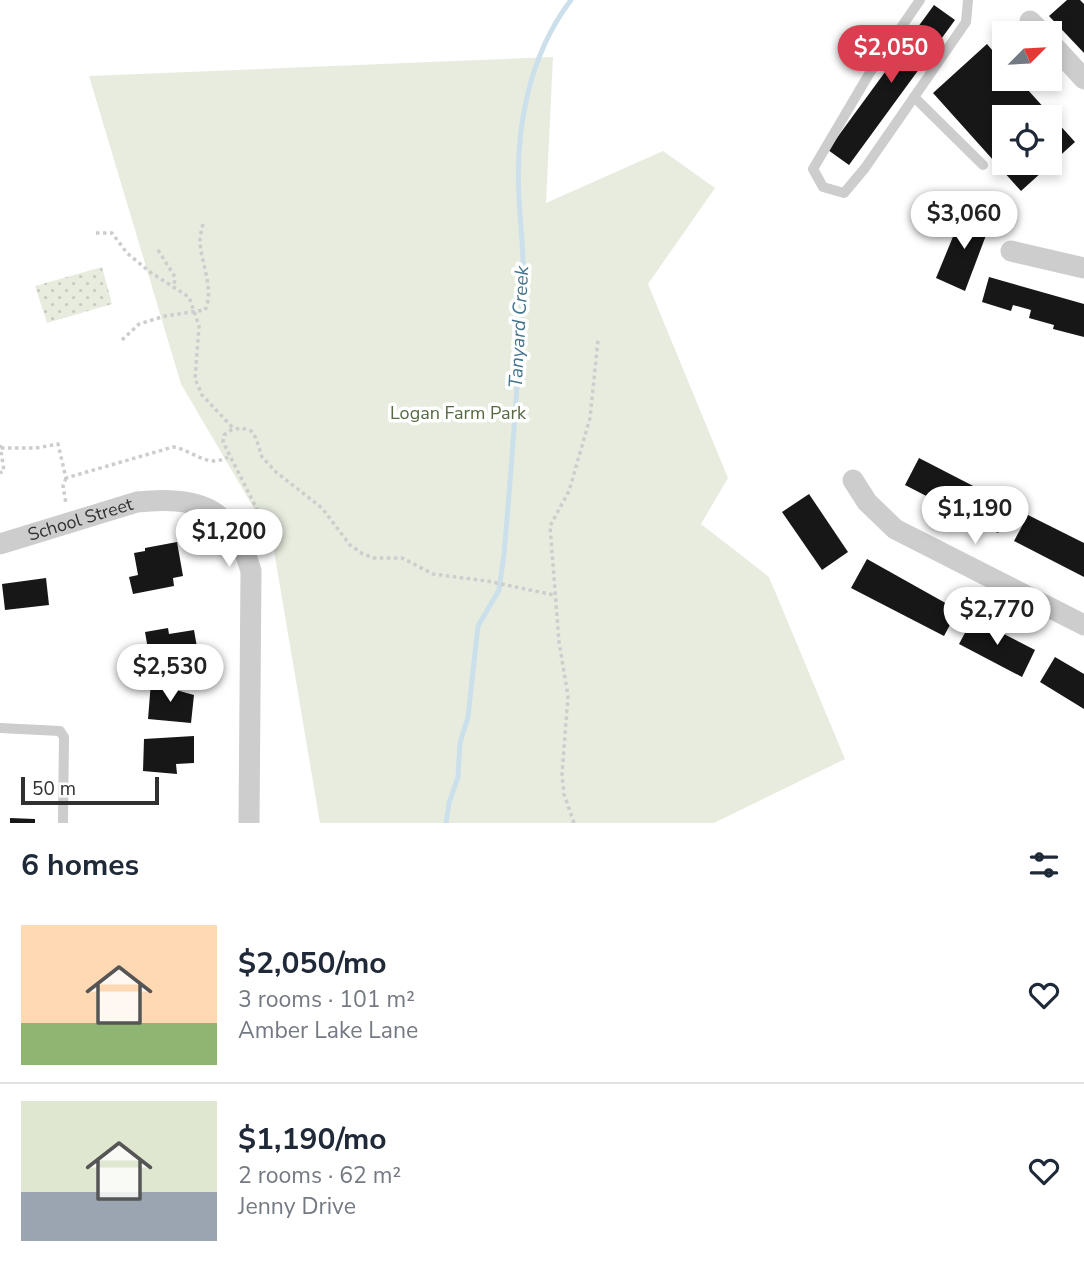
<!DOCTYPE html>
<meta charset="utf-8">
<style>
:root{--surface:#fff;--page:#f6f6f7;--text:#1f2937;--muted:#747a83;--line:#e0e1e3;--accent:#db3e50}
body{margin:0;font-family:"Nunito Sans",sans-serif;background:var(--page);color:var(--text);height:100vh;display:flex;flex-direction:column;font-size:26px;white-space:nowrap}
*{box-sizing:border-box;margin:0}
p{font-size:23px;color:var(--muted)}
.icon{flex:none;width:38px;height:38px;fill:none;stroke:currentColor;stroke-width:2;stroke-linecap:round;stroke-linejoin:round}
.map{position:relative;height:823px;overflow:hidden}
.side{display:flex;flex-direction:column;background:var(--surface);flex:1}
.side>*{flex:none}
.needle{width:46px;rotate:66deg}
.fabs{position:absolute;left:992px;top:21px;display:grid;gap:14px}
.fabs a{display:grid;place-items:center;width:70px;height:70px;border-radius:0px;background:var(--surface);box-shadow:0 4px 10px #0003;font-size:35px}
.scale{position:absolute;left:21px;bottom:18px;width:138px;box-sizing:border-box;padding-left:7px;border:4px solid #303030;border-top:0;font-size:19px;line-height:24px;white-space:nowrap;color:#303030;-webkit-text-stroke:5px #fff;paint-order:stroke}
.price{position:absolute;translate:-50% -60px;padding:0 16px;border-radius:24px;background:#fff;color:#222;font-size:23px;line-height:46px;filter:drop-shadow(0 2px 4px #0008)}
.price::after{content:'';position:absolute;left:50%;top:42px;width:21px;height:16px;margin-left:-10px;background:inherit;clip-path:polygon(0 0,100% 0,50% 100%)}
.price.current{background:var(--accent);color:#fff}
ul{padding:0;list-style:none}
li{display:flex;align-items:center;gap:21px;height:175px;padding:0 21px}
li+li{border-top:2px solid var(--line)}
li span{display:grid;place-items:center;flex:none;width:196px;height:140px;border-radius:0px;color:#555}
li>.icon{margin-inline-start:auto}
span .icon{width:84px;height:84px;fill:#fffc;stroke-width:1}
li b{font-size:30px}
h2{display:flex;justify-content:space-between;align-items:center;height:84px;padding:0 21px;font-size:30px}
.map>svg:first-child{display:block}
.park{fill:#e7ecdf}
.garden{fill:url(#garden-dots)}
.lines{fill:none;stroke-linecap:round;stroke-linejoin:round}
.stream{stroke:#cce0eb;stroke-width:5}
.building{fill:#171717;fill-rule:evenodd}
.path{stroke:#cdcdcd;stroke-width:3.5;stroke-dasharray:3.5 3.5;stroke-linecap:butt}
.service{stroke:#cdcdcd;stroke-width:10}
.minor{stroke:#cdcdcd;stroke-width:21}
.labels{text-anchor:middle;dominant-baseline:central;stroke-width:7;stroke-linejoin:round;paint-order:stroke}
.park-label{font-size:18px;fill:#556a40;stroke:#fff}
.street-label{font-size:18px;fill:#303030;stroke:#fff}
.water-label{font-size:19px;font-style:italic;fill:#42748e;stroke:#fff}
</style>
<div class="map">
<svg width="1084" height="823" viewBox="0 0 1084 823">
<defs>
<pattern id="garden-dots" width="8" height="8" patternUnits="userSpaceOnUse" patternTransform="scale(1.75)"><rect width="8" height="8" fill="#e7ecdf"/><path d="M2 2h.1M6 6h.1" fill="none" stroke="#c6cbc0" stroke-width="1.8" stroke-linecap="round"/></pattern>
</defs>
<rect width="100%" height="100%" fill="#fff"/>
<polygon class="park" points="553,57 546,203 663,151 715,188 648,284 728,478 701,524 769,577 845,759 714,823 320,823 272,539 181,384 89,76"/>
<polygon class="garden" points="102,267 112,304 47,323 35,286"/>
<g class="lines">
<path class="stream" d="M446,823L449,803L458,777L460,743L468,717L478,626L499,590L504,554C512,462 519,369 523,277C524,250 520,224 519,197C515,129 529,55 571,0"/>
</g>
<g class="building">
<polygon points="1067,0 1080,0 1084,4 1084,53 1049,16"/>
<polygon points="934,5 955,20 849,165 828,150"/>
<path d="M987,44L1004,64V79H1018L1075,142L1021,191L933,93ZM1004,117H1050V163H1004Z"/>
<polygon points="964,210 991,222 965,291 936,278"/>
<polygon points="989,277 1084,304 1084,337 1053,329 1054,325 1029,318 1031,310 1013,305 1011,311 982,302"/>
<polygon points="919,458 1012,506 998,533 905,485"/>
<polygon points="809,494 848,552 822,570 782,512"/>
<polygon points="1028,515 1084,543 1084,577 1014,541"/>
<polygon points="177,542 183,576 173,578 174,586 133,594 129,577 138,575 134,553 145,551 145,548"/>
<polygon points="867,559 958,610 944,636 851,588"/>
<polygon points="46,578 49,605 5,610 2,584"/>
<polygon points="973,618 1035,650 1022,677 959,644"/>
<polygon points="168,628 169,634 194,630 198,653 150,661 145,632"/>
<polygon points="1055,657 1084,674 1084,709 1040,682"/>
<polygon points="151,682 177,685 176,690 194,695 191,723 148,719"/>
<polygon points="194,736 194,763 176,764 177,774 143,771 144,739"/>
<polygon points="10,818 35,819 35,823 10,823"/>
</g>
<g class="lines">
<g class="path">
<polyline points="96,233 112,233 127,253 150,272 189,297 199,326 195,379 202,395 234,429"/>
<polyline points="158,250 175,277 174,287"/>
<path d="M122,340L139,324L165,316L205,310C215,288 200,262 200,240C200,235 202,229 203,223"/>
<polyline points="0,445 4,471 0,473"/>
<path d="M1,448H36L58,444L66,478L173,447C193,450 207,469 228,457"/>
<polyline points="66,478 63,486 66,504"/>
<polyline points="262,543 272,539 223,442 224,435 231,430 242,428 251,431 256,438 262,457 276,472 322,508 350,545 363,554 374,558 402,558 433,574 487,581 554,595"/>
<polyline points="574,823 564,794 562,774 568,696 559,642 550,526 569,491 590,418 598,340"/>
</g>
<g class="service">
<polyline points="920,0 869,74 813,169 823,187 844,193 865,168 966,22 968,0"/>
<polyline points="914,97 983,165"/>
<polyline points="0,728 60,731 64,737 63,823"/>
</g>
<g class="minor">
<polyline points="1030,21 1042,33"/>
<polyline points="1050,42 1084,79"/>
<polyline points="1011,251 1084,268"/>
<polyline points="853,480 867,502 895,529 1084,625"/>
<path id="s1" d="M0,544L137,502C199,495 233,508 251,571L249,823"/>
</g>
</g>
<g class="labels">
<g class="park-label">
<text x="458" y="413">Logan Farm Park</text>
</g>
<g class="street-label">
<text stroke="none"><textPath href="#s1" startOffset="84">School Street</textPath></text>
</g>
<g class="water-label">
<text transform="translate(519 327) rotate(-87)">Tanyard Creek</text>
</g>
</g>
</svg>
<div class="fabs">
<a><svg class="needle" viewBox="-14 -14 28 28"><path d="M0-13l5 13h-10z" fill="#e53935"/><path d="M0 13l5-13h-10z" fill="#747a83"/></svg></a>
<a><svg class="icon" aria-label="locate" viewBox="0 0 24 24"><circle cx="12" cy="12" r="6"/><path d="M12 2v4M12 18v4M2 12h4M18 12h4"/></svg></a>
</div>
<div class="scale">50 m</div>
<b class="price current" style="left:891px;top:85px">$2,050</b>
<b class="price" style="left:964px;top:251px">$3,060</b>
<b class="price" style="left:975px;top:546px">$1,190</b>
<b class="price" style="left:229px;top:569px">$1,200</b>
<b class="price" style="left:997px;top:647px">$2,770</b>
<b class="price" style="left:170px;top:704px">$2,530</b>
</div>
<section class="side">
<h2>6 homes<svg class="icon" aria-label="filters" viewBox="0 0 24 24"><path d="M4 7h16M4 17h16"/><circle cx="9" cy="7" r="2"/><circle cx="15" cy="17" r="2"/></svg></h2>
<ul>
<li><span style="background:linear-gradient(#ffd9b3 70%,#8fb573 0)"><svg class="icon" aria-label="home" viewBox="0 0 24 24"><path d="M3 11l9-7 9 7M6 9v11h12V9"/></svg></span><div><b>$2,050/mo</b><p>3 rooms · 101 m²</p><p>Amber Lake Lane</p></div><svg class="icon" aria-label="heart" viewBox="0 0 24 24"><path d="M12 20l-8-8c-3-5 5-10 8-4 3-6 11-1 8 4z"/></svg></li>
<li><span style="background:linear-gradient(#dfe7d0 65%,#9aa5b1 0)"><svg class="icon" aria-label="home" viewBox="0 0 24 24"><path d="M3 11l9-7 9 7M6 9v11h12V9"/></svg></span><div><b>$1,190/mo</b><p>2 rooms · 62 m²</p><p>Jenny Drive</p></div><svg class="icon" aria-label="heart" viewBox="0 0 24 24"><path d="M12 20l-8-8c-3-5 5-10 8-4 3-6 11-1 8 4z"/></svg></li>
</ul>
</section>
